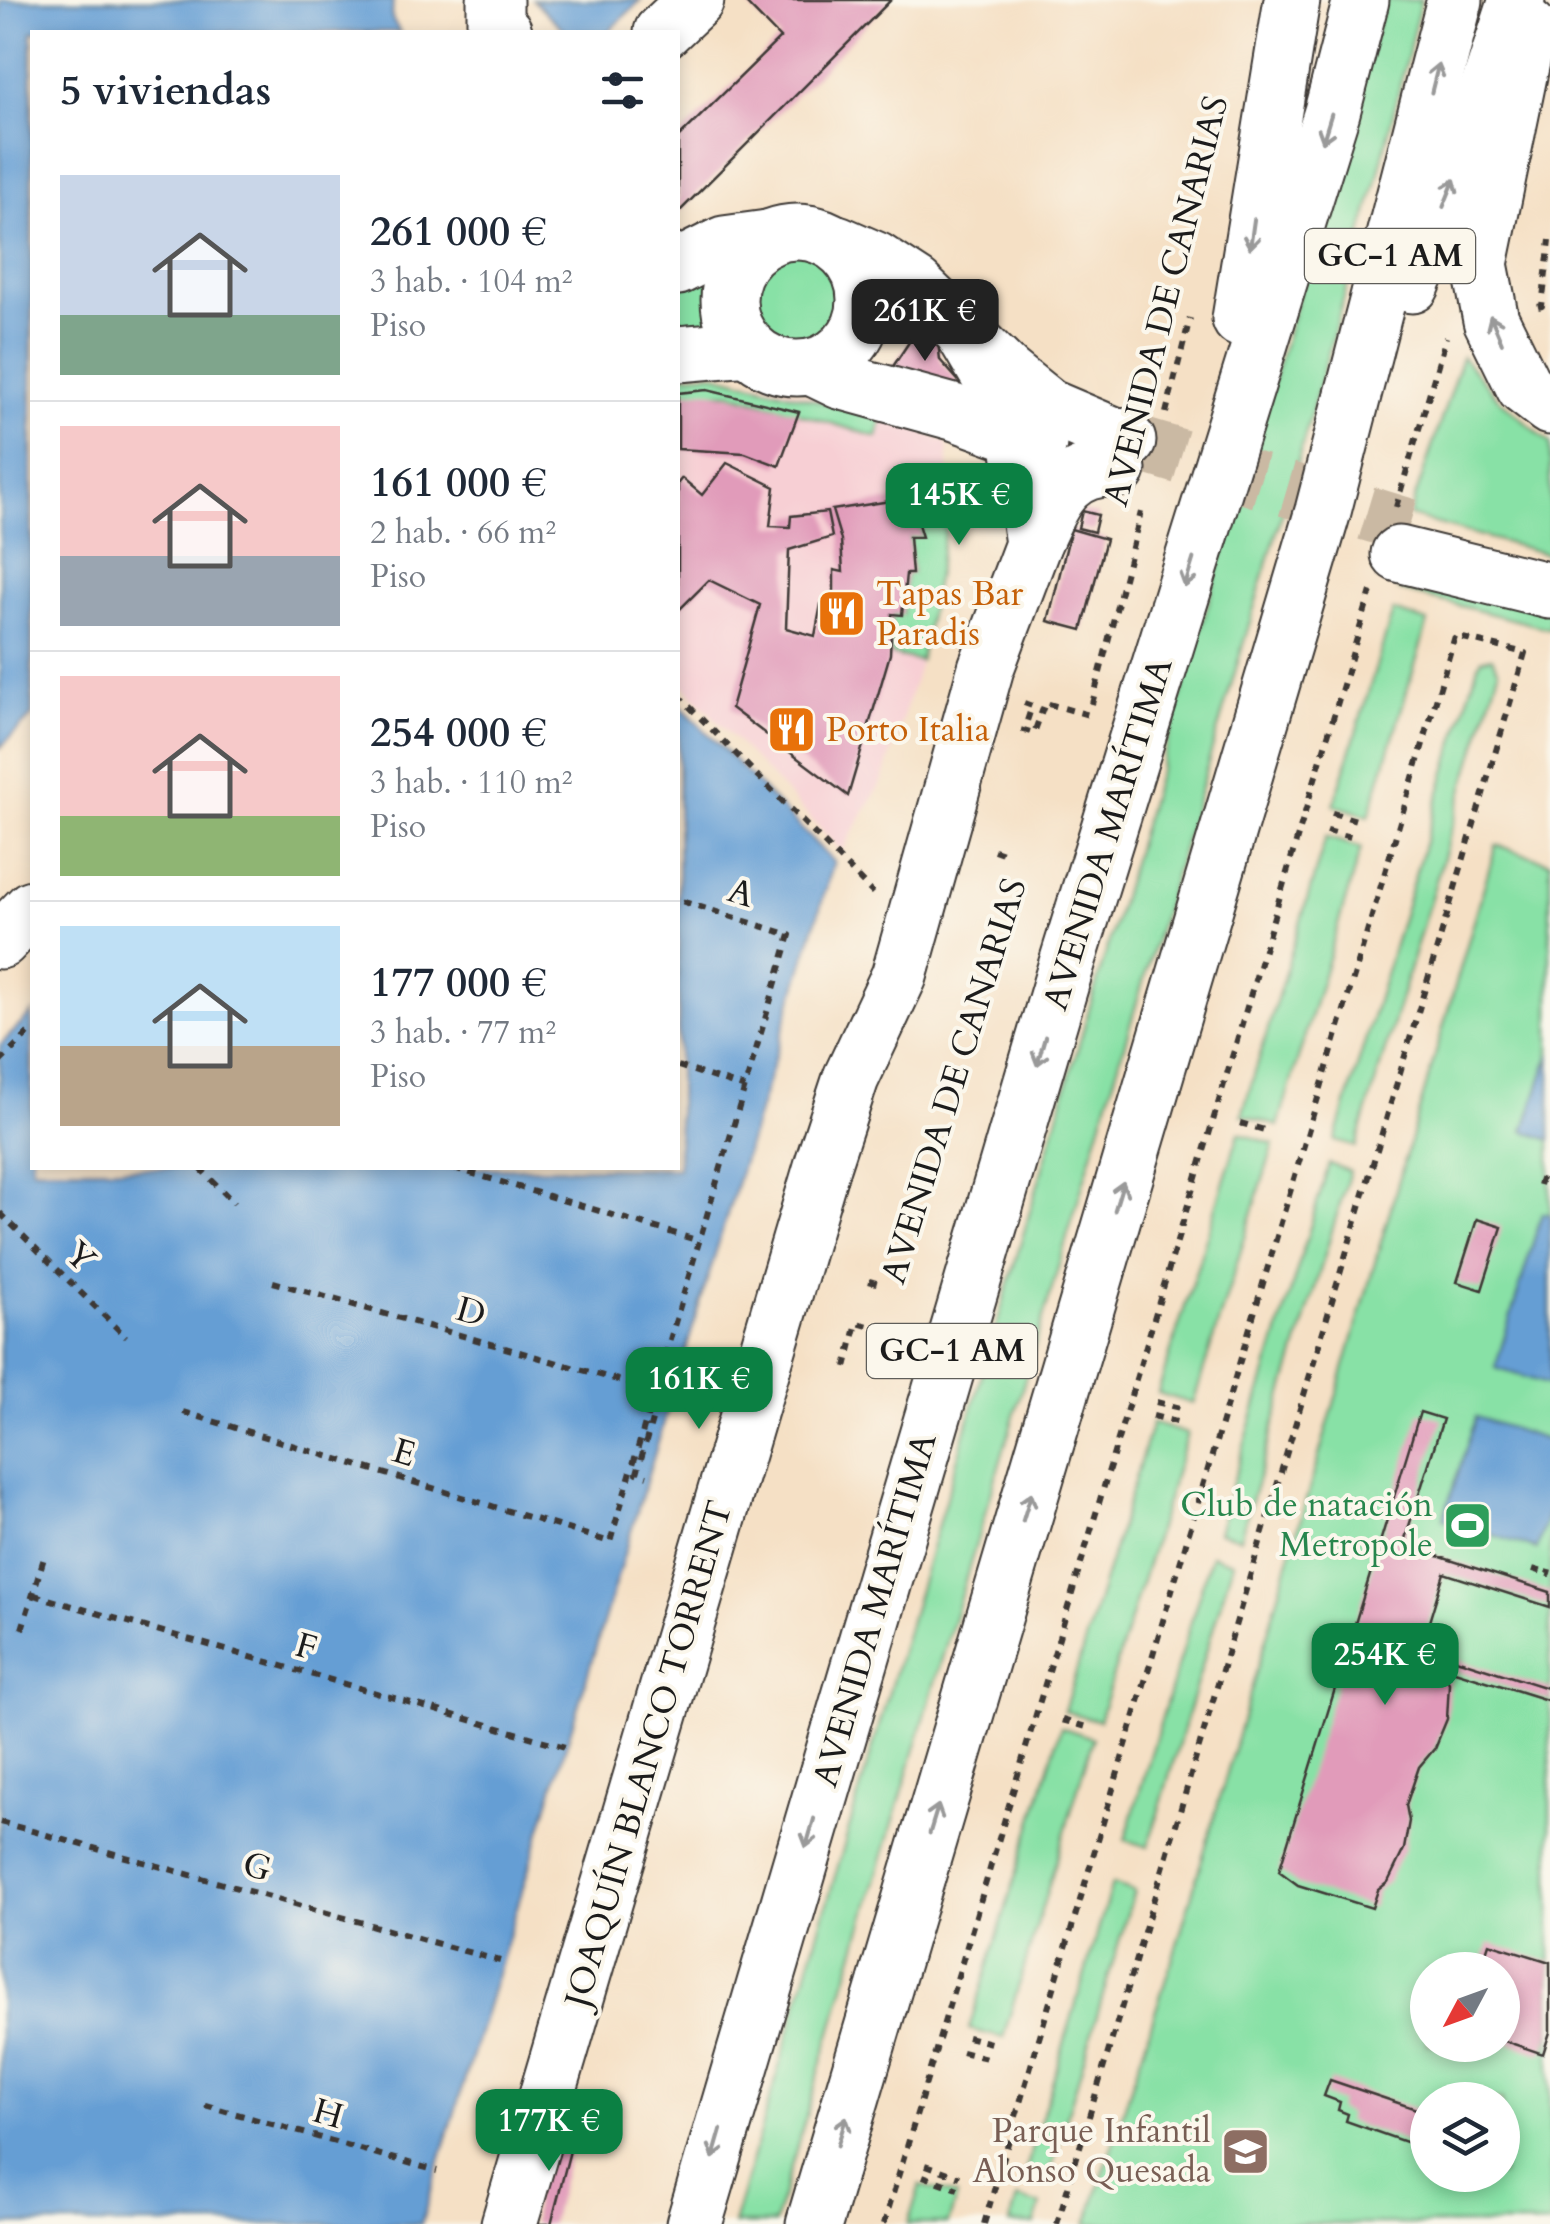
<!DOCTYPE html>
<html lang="es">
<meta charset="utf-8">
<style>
:root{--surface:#fff;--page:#f2f2f3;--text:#1f2937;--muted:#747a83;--line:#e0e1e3;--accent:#0b8043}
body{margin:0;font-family:Cardo,serif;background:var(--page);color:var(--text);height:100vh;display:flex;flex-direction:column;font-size:38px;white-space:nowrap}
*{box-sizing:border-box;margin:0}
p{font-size:32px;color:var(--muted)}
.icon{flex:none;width:55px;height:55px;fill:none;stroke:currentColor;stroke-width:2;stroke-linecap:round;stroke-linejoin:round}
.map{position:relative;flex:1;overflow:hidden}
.panel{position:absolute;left:30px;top:30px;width:650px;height:1140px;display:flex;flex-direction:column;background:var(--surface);border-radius:0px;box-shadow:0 5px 15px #0003}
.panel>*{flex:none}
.needle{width:65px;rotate:229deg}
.controls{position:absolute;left:1410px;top:1952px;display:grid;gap:20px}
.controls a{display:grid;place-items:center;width:110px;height:110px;border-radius:50%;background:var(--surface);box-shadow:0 5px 15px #0003;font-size:50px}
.price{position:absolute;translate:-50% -85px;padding:0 22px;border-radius:20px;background:var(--accent);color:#fff;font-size:32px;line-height:65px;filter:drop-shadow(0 2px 5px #0008)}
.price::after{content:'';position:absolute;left:50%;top:60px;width:30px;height:22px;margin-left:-15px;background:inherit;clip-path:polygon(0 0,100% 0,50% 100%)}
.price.current{background:#222;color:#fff}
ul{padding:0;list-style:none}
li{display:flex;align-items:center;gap:30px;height:250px;padding:0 30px}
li+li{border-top:2px solid var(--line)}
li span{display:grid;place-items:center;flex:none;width:280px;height:200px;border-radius:0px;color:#555}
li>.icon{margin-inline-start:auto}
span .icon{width:120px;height:120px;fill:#fffc;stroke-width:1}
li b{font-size:42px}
h2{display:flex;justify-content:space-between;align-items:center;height:120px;padding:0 30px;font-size:42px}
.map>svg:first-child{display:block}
.built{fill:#f7cfd4}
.green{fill:#88e1a6;stroke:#527e61;stroke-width:2.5;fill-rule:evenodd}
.water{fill:#659ed4;stroke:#405d78;stroke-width:2.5}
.building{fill:#e19bba}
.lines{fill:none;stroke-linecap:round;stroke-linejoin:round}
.minor-tunnel{stroke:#cab9a3;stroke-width:55;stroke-dasharray:55 28;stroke-linecap:butt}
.minor-casing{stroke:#3d3935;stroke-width:59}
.highway-casing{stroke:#3d3935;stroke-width:59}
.path{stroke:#3d3935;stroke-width:6;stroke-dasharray:8 8;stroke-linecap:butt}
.minor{stroke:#fff;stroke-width:55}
.highway{stroke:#fff;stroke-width:55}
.oneway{stroke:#999}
.labels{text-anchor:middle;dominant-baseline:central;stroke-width:8;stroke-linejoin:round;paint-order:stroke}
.shield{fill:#fbf7ec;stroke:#5f5e5a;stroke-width:2.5}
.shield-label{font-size:32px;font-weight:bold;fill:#1c1c1c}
.street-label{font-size:35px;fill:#1c1c1c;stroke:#fbf7ec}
.food-label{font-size:35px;fill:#c56008;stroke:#fbf7ec;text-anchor:start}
.leisure-label{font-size:35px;fill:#27864d;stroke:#fbf7ec;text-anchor:end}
.education-label{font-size:35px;fill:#785e54;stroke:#fbf7ec;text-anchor:end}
</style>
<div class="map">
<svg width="1550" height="2224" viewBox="0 0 1550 2224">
<rect width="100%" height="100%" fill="#fbf7ec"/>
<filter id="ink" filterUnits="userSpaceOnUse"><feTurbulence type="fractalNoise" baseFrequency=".01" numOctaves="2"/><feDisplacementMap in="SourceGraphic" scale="20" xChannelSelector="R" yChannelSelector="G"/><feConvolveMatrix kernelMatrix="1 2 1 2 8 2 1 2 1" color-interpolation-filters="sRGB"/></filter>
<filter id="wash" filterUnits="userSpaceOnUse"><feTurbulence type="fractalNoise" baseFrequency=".0048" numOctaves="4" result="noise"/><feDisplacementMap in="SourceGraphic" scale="40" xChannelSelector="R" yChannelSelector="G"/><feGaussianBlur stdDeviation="2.25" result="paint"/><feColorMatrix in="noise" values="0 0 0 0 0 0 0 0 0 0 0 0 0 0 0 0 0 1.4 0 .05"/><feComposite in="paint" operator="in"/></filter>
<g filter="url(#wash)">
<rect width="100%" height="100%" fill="#f5e0c5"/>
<polygon class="built" points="678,375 738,378 787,389 902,423 947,443 950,507 919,666 883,780 842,851 678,680"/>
<g class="green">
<polygon points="1385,0 1421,0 1376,184 1298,460 774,2224 733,2224"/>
<circle cx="798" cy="301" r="50"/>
<polygon points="716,274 715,327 678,342 678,287"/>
<polygon points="1462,357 1498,398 1550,443 1550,555 1409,516"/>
<polygon points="712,373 883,418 877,437 730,393 678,393 678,375"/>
<polygon points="910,498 950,507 920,661 890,654 892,614 902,614 906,574 912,573 909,537 922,536"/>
<polygon points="1403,570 1550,609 1550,629 1398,590"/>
<polygon points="1393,611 1428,622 1369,816 1334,805"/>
<polygon points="1492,657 1499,671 1356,1147 1335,1141 1478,665 1482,659"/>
<polygon points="1326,837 1361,848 1278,1126 1242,1115"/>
<path d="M1496,845L1550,862V2224H1087L1180,1935ZM1428,1970H1502V2045H1428ZM1428,2100H1502V2175H1428Z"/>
<polygon points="1239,1133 1274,1144 1193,1404 1158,1393"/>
<polygon points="1329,1164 1350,1171 1240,1538 1218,1532"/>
<polygon points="1152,1423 1187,1434 1099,1721 1064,1711"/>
<polygon points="1211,1555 1233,1562 1148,1847 1125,1840"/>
<polygon points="1061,1727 1093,1738 1003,2038 969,2029"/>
<polygon points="1112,1884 1134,1891 1048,2180 1025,2173"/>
<polygon points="920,2185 957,2196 948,2224 908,2224"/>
<polygon points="1017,2198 1041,2205 1035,2224 1010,2224"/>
</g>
<g class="water">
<polygon points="0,0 393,0 392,19 400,32 32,32 32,716 0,748"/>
<polygon points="533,0 641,0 608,32 566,32"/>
<polygon points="678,703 834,862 421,2224 0,2224 0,1045 32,1013 32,1168 678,1168"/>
<polygon points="1550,1054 1550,1140 1524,1131"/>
<polygon points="1542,1213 1550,1215 1550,1385 1495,1368"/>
<polygon points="1476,1417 1550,1441 1550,1507 1537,1549 1443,1519"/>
</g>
<g id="blocks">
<g class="building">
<polygon points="743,0 891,0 678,213 678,138 780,38"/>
<polygon points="921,324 938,341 940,360 971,395 886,377"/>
<polygon points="707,390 799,412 779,466 745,453 678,449 678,393"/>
<polygon points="727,463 775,487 770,526 790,527 791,516 827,512 832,537 789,550 786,628 815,636 821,604 834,605 834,570 843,572 841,540 832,510 910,498 922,537 909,537 912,574 906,574 902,615 892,614 890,654 848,796 731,708 760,605 709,580 678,611 678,483 682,478 702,495"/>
<polygon points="1082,511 1098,515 1094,532 1078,528"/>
<polygon points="1071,529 1106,539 1082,630 1048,621"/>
<polygon points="1477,1219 1502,1227 1482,1290 1457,1282"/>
<polygon points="1420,1412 1443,1419 1403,1545 1550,1592 1550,1607 1444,1573 1421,1648 1550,1689 1550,1701 1442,1667 1449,1683 1447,1719 1435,1748 1419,1767 1406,1805 1409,1821 1404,1849 1388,1882 1378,1890 1372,1908 1298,1885 1279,1871"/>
<polygon points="1489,1943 1550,1962 1550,2032 1543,2054 1502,2040 1502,1970 1480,1970"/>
<polygon points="1330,2080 1428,2113 1428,2150 1346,2121 1348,2114 1338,2110 1340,2102 1324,2096"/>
<polygon points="538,2129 573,2139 551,2224 533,2224"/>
</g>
</g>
</g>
<g filter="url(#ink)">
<use href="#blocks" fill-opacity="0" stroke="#3d3935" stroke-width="2.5"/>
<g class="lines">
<polyline class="minor-tunnel" points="1128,441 1409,526"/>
<defs>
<g id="minor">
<polyline points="495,0 495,23 504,32"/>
<polyline points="1529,27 1480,264 1491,320 1524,387 1550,407"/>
<polyline points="662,32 696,0"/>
<circle cx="797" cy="300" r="68"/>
<polyline points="837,243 876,260 916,286 1007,374 1048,407 1128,441"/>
<polyline points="678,267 724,244 768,238"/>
<polyline points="678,354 749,348"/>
<polyline points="811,367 840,381 953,412 1039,443"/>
<path d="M1033,544C1053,501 1064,466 1118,469"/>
<polyline points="1399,554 1550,591"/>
<polyline points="0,941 32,908"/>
<polyline points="509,2224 823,1163 851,1078 899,976 986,668 1033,544 1018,436 993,383 957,322"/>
</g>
<g id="highway">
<polyline points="1412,285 1477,123 1517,0"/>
<polyline points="1240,319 1292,0"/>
<polyline points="694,2224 1064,973 1332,112 1361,0"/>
<polyline points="814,2224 1323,511 1455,0"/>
</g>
</defs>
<use href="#minor" class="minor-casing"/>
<use href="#highway" class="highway-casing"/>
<g class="path">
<polyline points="1538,307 1542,306 1550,240"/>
<polyline points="1166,413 1190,318"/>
<polyline points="1396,507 1446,337"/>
<polyline points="678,695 873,893"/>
<polyline points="1024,703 1032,706 1024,730 1034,733 1045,703 1089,715"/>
<polyline points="1092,704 1141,512"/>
<polyline points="1332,813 1356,820"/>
<polyline points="1327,831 1351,837"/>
<polyline points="994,850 1008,855"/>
<polyline points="0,1062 32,1030"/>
<polyline points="678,1066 745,1088"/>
<polyline points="1240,1123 1264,1130"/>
<polyline points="200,1168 234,1203"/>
<polyline points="454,1168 700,1241"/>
<polyline points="1539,1185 1542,1175"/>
<polyline points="0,1213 126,1337"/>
<polyline points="869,1281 883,1285"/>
<polyline points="273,1282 660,1392 637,1473 647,1476"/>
<polyline points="846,1367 857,1323 872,1327"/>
<polyline points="1156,1402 1181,1408"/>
<polyline points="183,1412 610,1542 790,935 678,900"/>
<polyline points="1153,1416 1177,1422"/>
<polyline points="1533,1569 1549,1574 1550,1570"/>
<polyline points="34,1595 565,1747"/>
<polyline points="22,1629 44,1558"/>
<polyline points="1062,1720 1086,1727"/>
<polyline points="0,1822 500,1961"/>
<polyline points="967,2037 991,2043"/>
<polyline points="962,2052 987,2058"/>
<polyline points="205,2105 437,2171"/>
<polyline points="926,2165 960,2177"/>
<polyline points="923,2176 958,2189"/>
<polyline points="884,2224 1371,591"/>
<polyline points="984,2224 1455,636 1525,653 1057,2224"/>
</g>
<use href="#minor" class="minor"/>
<use href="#highway" class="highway"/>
</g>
<defs><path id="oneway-shaft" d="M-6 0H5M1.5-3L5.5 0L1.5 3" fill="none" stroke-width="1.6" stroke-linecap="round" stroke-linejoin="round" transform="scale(2.5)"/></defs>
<g class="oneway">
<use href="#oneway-shaft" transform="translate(1435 78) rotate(-76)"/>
<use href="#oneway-shaft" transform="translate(1327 128) rotate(107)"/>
<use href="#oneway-shaft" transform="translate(1449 193) rotate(-68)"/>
<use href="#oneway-shaft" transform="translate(1252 234) rotate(98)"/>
<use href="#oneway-shaft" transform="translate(1496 329) rotate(-113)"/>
<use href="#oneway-shaft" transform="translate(1189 573) rotate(107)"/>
<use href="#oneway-shaft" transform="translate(1041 1051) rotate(106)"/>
<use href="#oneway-shaft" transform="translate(1119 1196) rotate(-73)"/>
<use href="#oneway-shaft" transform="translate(1027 1507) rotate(-73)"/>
<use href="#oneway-shaft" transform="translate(934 1819) rotate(-73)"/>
<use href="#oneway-shaft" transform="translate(810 1833) rotate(106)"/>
<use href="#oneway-shaft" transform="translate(842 2131) rotate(-73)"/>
<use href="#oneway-shaft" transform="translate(717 2144) rotate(106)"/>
</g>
</g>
<defs>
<symbol id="restaurant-square" viewBox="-11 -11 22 22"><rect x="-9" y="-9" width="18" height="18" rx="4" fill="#e8710a" stroke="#fbf7ec"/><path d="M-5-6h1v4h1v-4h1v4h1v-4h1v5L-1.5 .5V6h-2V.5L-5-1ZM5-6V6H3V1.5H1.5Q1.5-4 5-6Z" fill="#fff"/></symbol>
<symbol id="stadium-square" viewBox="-11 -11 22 22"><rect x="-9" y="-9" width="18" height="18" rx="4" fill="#2e9e5b" stroke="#fbf7ec"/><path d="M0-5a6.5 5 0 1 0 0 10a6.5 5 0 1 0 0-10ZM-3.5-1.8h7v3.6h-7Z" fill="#fff"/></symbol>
<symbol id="school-square" viewBox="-11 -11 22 22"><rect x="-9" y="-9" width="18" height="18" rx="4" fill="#8d6e63" stroke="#fbf7ec"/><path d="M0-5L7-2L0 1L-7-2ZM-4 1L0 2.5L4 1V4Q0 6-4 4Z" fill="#fff"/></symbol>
</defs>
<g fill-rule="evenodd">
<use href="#restaurant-square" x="814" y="586" width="55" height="55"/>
<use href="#restaurant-square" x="764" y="702" width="55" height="55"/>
<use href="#stadium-square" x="1440" y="1498" width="55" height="55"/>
<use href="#school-square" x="1218" y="2124" width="55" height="55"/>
</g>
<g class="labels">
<g class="shield">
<rect x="1305" y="229" width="170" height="54" rx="8"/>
<rect x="867" y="1324" width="170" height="54" rx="8"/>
</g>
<g class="shield-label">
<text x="1390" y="256">GC-1 AM</text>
<text x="952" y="1351">GC-1 AM</text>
</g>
<g class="street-label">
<text transform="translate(1166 301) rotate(-76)">AVENIDA DE CANARIAS</text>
<text transform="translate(1108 834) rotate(-73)">AVENIDA MARÍTIMA</text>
<text transform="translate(741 893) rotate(17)">A</text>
<text transform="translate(954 1081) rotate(-73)">AVENIDA DE CANARIAS</text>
<text transform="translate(80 1257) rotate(44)">Y</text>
<text transform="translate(471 1312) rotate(16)">D</text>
<text transform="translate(404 1453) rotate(17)">E</text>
<text transform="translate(875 1610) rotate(-74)">AVENIDA MARÍTIMA</text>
<text transform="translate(306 1647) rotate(16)">F</text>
<text transform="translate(649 1754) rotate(-74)">JOAQUÍN BLANCO TORRENT</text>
<text transform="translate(257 1867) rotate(16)">G</text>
<text transform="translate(328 2114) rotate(16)">H</text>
</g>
<g class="food-label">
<text x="876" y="594">Tapas Bar<tspan x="876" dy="40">Paradis</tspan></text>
<text x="826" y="730">Porto Italia</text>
</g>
<g class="leisure-label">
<text x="1433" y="1505">Club de natación<tspan x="1433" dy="40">Metropole</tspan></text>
</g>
<g class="education-label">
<text x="1211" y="2131">Parque Infantil<tspan x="1211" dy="40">Alonso Quesada</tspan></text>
</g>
</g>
</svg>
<div class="controls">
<a><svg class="needle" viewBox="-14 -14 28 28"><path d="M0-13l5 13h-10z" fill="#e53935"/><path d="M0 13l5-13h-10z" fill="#747a83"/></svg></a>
<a><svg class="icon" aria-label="layers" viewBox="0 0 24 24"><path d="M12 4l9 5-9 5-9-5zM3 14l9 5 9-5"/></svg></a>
</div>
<b class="price current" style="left:925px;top:364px">261K €</b>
<b class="price" style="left:959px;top:548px">145K €</b>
<b class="price" style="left:699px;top:1432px">161K €</b>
<b class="price" style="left:1385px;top:1708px">254K €</b>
<b class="price" style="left:549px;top:2174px">177K €</b>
<section class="panel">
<h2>5 viviendas<svg class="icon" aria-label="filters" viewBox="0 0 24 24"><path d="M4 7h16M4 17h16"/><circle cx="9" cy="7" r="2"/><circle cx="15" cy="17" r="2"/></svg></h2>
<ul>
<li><span style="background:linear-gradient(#c9d6e8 70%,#7fa58c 0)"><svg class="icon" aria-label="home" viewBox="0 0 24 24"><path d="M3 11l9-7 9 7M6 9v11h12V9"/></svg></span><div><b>261 000 €</b><p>3 hab. · 104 m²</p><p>Piso</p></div></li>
<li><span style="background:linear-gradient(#f6c9c9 65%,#9aa5b1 0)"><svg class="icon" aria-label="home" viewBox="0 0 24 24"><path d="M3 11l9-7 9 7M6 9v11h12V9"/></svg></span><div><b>161 000 €</b><p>2 hab. · 66 m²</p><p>Piso</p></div></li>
<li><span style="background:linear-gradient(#f6c9c9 70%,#8fb573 0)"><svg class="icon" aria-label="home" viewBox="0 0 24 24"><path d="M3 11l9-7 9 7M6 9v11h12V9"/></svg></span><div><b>254 000 €</b><p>3 hab. · 110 m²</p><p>Piso</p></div></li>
<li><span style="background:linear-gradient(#bfe0f5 60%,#b9a48a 0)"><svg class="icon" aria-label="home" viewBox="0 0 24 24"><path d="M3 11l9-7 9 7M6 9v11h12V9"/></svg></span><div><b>177 000 €</b><p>3 hab. · 77 m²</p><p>Piso</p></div></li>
</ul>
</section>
</div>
